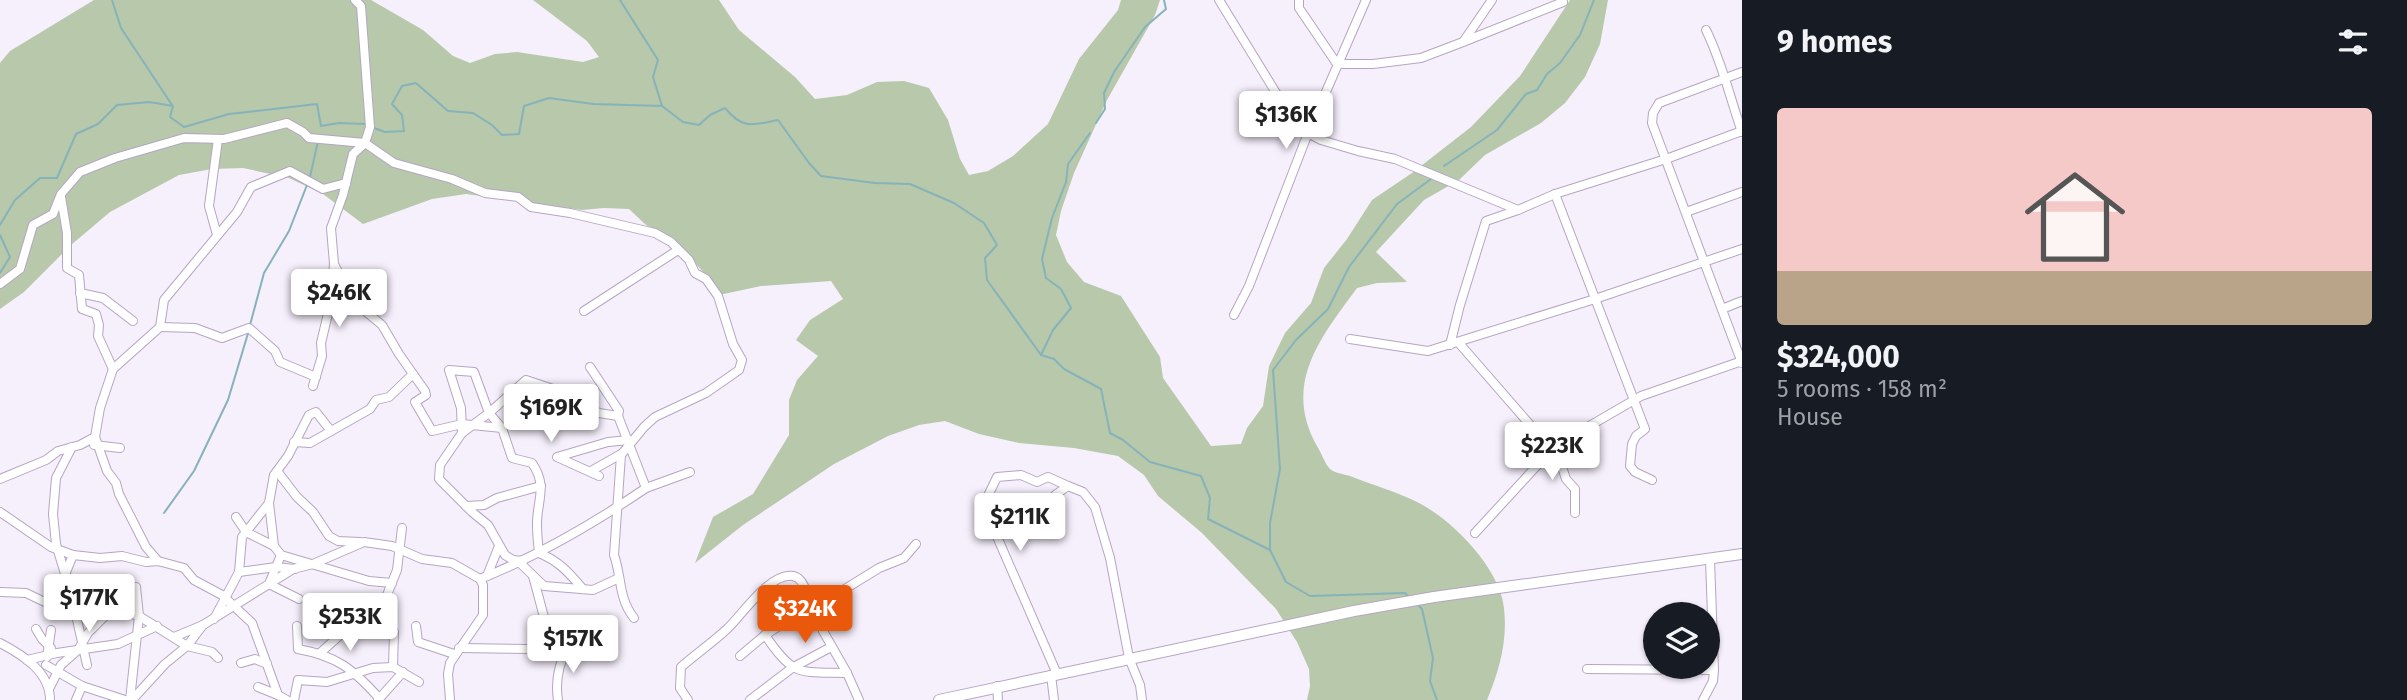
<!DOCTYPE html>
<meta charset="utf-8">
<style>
:root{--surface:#171b24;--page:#20242c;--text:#f1f3f6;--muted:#9ea1a6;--line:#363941;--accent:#ea580c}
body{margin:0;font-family:"Fira Sans",sans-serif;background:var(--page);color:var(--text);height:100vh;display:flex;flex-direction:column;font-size:26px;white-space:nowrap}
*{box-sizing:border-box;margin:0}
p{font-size:23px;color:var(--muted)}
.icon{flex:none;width:38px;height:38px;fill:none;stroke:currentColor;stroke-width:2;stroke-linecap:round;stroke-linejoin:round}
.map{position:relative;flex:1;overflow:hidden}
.side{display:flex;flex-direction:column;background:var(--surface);width:665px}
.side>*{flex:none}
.fabs{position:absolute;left:1643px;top:602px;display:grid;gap:14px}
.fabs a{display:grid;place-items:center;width:77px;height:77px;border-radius:50%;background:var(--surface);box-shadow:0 2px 5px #0004;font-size:35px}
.price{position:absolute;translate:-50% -60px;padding:0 16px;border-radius:7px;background:#fff;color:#222;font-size:23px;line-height:46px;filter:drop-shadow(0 2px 4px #0008)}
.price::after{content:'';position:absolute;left:50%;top:42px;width:21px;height:16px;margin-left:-10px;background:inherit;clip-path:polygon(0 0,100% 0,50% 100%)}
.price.current{background:var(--accent);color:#fff}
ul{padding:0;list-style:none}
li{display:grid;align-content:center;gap:14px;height:371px;padding:0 35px}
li+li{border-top:2px solid var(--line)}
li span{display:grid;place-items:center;height:217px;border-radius:7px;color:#555}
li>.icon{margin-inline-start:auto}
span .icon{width:126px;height:126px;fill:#fffc;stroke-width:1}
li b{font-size:30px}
h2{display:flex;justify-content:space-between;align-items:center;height:84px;padding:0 35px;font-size:30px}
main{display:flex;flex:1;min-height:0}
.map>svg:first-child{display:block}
.green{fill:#b7c8ab}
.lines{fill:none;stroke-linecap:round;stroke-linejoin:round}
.stream{stroke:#86b3b9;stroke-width:2}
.street-casing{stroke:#b5a5c3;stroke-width:10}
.secondary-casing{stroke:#b5a5c3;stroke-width:12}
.street{stroke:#fff;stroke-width:8}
.secondary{stroke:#fff;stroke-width:10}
</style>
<main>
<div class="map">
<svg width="1742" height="700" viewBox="0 0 1742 700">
<rect width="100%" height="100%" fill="#f6effc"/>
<path class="green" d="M94,0H371L423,30L453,56L470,63L495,54L517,52L583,62L599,57L587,41L533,0H719L739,30L795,77L815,99L847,95L877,82L904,81L929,88L948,120L960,159L969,175L988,171L1013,156L1048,124L1079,59L1118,10L1121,0H1160L1155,15L1107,100L1074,173L1061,211L1056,235L1067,262L1084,282L1121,296L1160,357L1163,378L1211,446L1241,444L1247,428L1263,406L1269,366L1285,333L1311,303L1324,268L1347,239L1372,200L1412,173L1471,127L1520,76L1570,0H1608L1600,44L1585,77L1565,103L1541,123L1485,155L1459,180L1424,200L1376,252L1407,282L1377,283L1357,288C1321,337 1282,384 1317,446C1321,452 1325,464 1330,469C1334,473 1344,474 1350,476C1372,485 1398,492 1419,503C1452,520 1496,565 1503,602C1509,636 1500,669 1487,700H1307L1310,686L1309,669L1297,642L1276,609L1202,533L1158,496L1144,475L1118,456L1074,448L1019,443L979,434L945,421L919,425L888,436L834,464L743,525L695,563L713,517L753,494L789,435V400L797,380L818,356L796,340L810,320L843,299L831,281L761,286L719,295L708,277L672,238L646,225L629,209L604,208L582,210L466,194L432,199L363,224L323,194L289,178L243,168L212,169L179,175L110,212L71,245L24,292L0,309V63L10,51Z"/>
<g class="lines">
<g class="stream">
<polyline points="112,0 121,28 172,105"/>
<polyline points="620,0 658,60 653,77 662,106"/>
<polyline points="1096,123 1105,109 1104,93 1114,72 1145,27 1166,9 1164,0"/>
<path d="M374,128L385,132L404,131L402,115L392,104L402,86L416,83L448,111L473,113L492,125L502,135L519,134L524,106L549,98L593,104L662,106L683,122L699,125L710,115L725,108C743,130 753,125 778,120L809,163L821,176L875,183L910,184L954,203L984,223L997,245L985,258L987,280L1041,355L1054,359L1064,369L1101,389L1110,433L1123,440L1150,462L1201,476L1210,498L1208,519L1270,550L1286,582L1310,596L1405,593L1408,596"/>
<polyline points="1444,166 1497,130 1526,94 1537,90 1547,74 1560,63 1580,35 1594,0"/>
<polyline points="310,177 318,141"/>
<polyline points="0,225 15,200 40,178 57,178 76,134 98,124 117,105 149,102 173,106 170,117 184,127 229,114 317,104 321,126 339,123 366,124"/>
<polyline points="0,235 10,257 0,273"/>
<polyline points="250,325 264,273 289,231 307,185"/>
<polyline points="1041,355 1053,330 1071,308 1061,289 1046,278 1042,259 1052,218 1066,182 1068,164 1090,133"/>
<polyline points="164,513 194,471 228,400 249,330"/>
<polyline points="1270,550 1270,523 1280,469 1273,370 1296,340 1328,309 1349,267 1397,204 1431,179"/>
<polyline points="1417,604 1422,609 1433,658 1430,681 1437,700"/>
</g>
<defs>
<g id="street">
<polyline points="355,0 361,6 370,127 365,143 353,154 343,195 331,228 334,264 353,301 382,325 399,354 425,391 426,395 415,402 432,431 462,424 502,428"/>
<polyline points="1219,0 1289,114 1308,133 1321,140 1358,151 1395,159 1518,210 1555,194 1666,159 1742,131"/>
<polyline points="1299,0 1299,8 1337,64 1373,64 1421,58 1463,42 1492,0"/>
<path d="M1706,30C1722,62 1730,98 1742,132"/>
<polyline points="1463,42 1563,2"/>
<polyline points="1742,72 1659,103 1653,113 1652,123 1742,363"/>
<polyline points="1555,194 1645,429 1636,436 1632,444 1630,466 1635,472 1652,480"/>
<polyline points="61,197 67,233 67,268 79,275 82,309 96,314 99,325 98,336 113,369"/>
<polyline points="1686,212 1742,192"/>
<polyline points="217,235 209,206 218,139"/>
<path d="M0,284L20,269L33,225L53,214L61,194L80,172L115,158L184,138L224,139L287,123L303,132L309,138L365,143L394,163L452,179L485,193L518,197L531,207L570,213L655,233L671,242L689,260L695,273L706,279L718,296L733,344L742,360L739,370L706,393L655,417L644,427L621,455L614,555C622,577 618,598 634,618"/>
<polyline points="80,293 103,298 133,321"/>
<polyline points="1722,309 1742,301"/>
<polyline points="584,311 678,250"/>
<polyline points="1234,315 1249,286 1308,133 1366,0"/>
<polyline points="160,327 195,328 222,338 249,328 275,351 280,362 316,377"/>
<polyline points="1350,339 1428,351 1595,299 1742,249"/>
<polyline points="1458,342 1552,450"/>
<polyline points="1450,345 1460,305 1486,221 1518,210"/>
<polyline points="590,367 619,411 618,416"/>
<polyline points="313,386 322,356 321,343 331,301 334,264"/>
<polyline points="462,433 440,465 439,479 472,512 488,525 505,555 513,560 523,561"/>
<polyline points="294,442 310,443 370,409 376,400 389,397 413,374"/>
<polyline points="94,445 120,448"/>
<polyline points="1555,446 1566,479 1575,489 1575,513"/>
<polyline points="72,447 56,478 53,514 56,544 72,597 87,665"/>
<polyline points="277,471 297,497 313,512 329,536 338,541 360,542"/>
<polyline points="591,471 621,454"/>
<polyline points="599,476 557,457 608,442 629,440"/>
<polyline points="0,479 46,460 58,451 80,445 95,437"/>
<polyline points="646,488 690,472"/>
<polyline points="1055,495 1068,486 1083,492 1095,507 1110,558 1129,658 1140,685 1142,700"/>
<polyline points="269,503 274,546 281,555 369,581 392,583"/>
<polyline points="466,506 484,505 497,498 541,486"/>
<polyline points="0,512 51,547 73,555 100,558 122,556 146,562 158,561 184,568 194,580 222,595 252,623 278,695 287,700"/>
<polyline points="236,517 246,532 274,546"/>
<polyline points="1475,533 1555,446 1641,396 1742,361"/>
<polyline points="281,555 269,584 299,599"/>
<polyline points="158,561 146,547 119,494 116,483 107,471 95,437 100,408 113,369 160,327 164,300 237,212 251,187 290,171 323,189 346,183"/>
<polyline points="520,563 544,586 593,590 619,578"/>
<polyline points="239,572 276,567 295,569"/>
<polyline points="487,576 499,546"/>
<polyline points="533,576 552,647"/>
<path d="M480,579C540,555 593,524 646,488L618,416L599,413L562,392L526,380L489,413L474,372L449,370L461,408L462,433L489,413L502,428L512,458L532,463C548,486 537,500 537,524C537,534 538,544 539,553C559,561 569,573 583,589"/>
<polyline points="0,592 26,593 49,604"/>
<polyline points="57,594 73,555"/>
<polyline points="75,611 104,617"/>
<polyline points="214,619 239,572 242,537 269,503 274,475 288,456 309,415 316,412 331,431"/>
<path d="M297,626L298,649C337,656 353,669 379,698"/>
<polyline points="416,626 418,642 454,654"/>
<polyline points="36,629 42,639 51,648"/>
<path d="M765,635C794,677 798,672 847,673"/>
<polyline points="174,637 203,625"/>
<path d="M0,643C23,655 50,672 50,700"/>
<polyline points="459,648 531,649 568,646 606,631"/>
<polyline points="320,653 339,636 350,617 384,615"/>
<polyline points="740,656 765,635 817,602 823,631 847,673 859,700"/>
<polyline points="47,657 51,630"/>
<polyline points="27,660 57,653 118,644 157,626"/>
<polyline points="241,663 255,659 267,664"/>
<polyline points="46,665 82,686 125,700"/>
<polyline points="393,667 394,632 384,615 385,600 397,570 402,528"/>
<polyline points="1587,669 1714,670"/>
<polyline points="1057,674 988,516 987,498 997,477 1021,475 1037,482 1048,477 1068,486"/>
<polyline points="1051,675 1054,700"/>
<polyline points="997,686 998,700"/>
<polyline points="258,687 278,695"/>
<polyline points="49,689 61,665 78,650 88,633 107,614 120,611 139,616 187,646 212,652 218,658"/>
<polyline points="76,700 82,686"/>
<polyline points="130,700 139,616 136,587"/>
<polyline points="132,700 165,664 187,646 203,625 293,569 313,564 364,542 392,546 422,559 452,563 480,579 483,585 483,615 450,663 448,674 450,700"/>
<polyline points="294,700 298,680 327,682 373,668 393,667 419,682"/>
<polyline points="378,700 403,672"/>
<path d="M558,700C555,681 559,663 568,646"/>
<path d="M688,700L680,688L681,667C696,654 713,642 727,629C742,615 770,572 793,576C808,579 803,603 824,602L879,568L904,558L916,544"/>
<polyline points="750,700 792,668 831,647"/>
<polyline points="1703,700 1713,681 1714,670 1710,560"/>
</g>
<polyline id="secondary" points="939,700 1354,611 1434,597 1742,554"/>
</defs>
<use href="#street" class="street-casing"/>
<use href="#secondary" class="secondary-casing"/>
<use href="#street" class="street"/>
<use href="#secondary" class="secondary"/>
</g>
</svg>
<div class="fabs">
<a><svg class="icon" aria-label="layers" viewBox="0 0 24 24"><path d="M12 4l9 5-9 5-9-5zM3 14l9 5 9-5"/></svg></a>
</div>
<b class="price" style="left:1286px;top:151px">$136K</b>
<b class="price" style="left:339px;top:329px">$246K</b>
<b class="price" style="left:551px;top:444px">$169K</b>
<b class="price" style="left:1552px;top:482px">$223K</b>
<b class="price" style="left:1020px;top:553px">$211K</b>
<b class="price" style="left:89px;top:634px">$177K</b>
<b class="price current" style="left:805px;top:645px">$324K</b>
<b class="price" style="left:350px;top:653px">$253K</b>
<b class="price" style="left:573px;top:675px">$157K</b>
</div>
<section class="side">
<h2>9 homes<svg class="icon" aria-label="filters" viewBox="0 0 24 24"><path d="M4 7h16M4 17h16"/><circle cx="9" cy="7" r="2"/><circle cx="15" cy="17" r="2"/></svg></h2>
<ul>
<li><span style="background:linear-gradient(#f6c9c9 75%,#b9a48a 0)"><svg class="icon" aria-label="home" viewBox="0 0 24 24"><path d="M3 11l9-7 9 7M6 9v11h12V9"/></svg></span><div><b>$324,000</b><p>5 rooms · 158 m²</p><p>House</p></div></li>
</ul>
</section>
</main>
